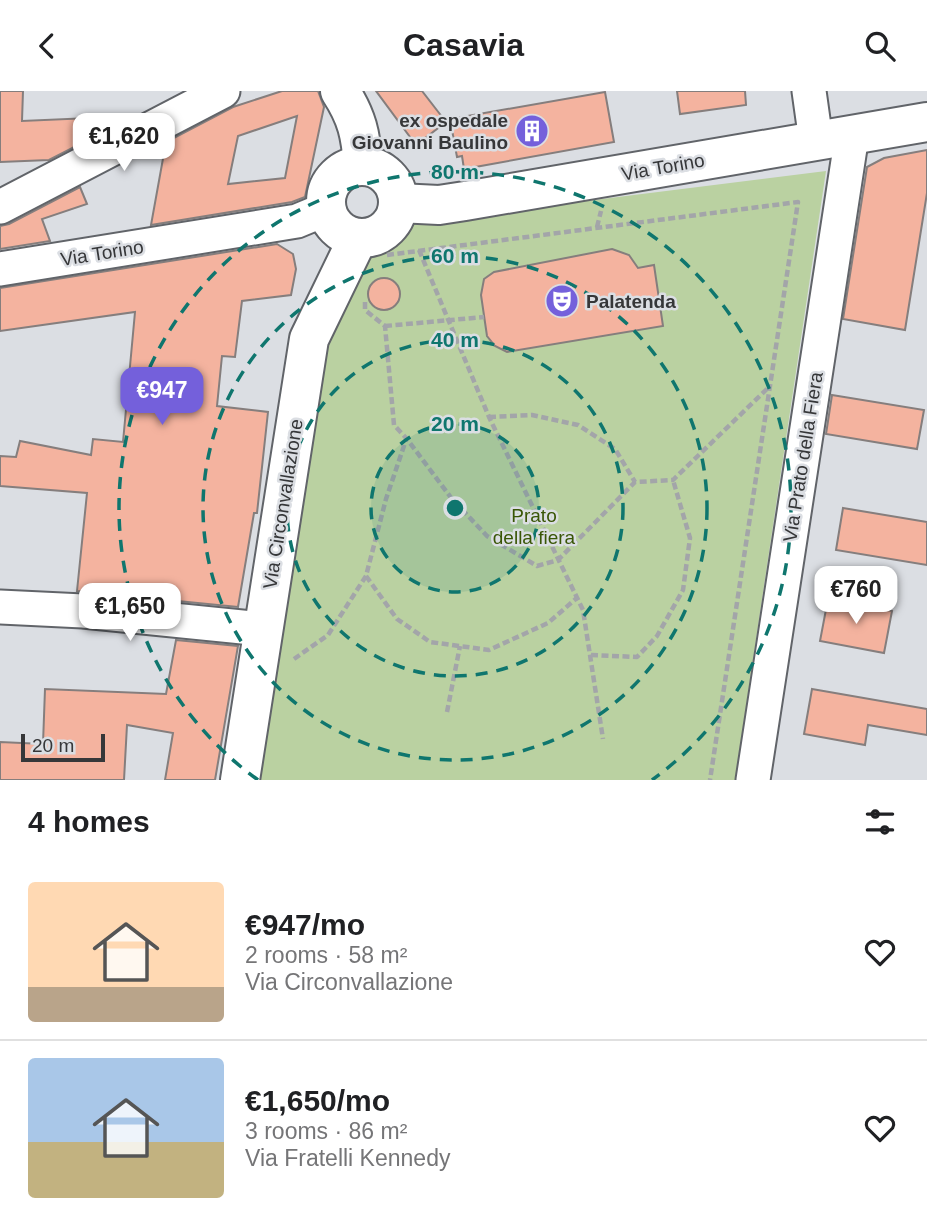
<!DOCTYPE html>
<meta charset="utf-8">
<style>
:root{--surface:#fff;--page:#f6f6f6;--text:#202124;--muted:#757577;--line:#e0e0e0;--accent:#7460db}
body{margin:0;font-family:Arial,sans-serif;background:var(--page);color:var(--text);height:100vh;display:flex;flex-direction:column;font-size:26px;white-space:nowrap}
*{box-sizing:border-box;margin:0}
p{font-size:23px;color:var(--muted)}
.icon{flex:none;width:38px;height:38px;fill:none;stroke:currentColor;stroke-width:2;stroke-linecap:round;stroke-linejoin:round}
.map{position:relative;height:689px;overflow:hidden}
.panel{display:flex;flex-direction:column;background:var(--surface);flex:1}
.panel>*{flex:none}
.scale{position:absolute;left:21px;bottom:18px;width:84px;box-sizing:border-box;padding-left:7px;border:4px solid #363739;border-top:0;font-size:19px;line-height:24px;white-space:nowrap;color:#363739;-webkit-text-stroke:5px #dbdee3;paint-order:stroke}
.price{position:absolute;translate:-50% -60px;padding:0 16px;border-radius:14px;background:#fff;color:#222;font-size:23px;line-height:46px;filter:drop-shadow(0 2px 4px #0008)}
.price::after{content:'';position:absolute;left:50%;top:42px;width:21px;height:16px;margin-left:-10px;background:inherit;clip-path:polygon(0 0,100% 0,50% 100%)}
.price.selected{background:var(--accent);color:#fff}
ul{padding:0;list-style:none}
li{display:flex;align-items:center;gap:21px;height:175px;padding:0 28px}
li+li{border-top:2px solid var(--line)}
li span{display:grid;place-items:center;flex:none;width:196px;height:140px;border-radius:7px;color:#555}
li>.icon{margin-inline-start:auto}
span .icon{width:84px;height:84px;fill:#fffc;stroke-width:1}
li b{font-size:30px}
h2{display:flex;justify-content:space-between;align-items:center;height:84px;padding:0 28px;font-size:30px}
header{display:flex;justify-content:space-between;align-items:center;height:91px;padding:0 28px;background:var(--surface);font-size:32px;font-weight:800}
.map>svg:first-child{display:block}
.green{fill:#bad1a1}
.building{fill:#f4b39f;stroke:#857e7d;stroke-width:2;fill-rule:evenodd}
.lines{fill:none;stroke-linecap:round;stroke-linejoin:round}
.minor-casing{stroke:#616469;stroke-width:37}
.tertiary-casing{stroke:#616469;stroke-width:42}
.path{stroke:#a3a5a9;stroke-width:4.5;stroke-dasharray:7 3.5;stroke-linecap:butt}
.minor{stroke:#fff;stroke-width:33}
.tertiary{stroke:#fff;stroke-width:38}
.ring{fill:none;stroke:#0f766e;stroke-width:3.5;stroke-dasharray:12 9}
.labels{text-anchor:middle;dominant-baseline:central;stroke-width:5;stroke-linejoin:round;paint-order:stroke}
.poi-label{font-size:19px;font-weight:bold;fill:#363739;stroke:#dbdee3;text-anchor:end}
.street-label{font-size:19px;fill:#363739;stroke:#dbdee3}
.park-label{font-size:19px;fill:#395606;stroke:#dbdee3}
.centre{fill:#0f766e;stroke:#dbdee3;stroke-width:3.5}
.ring-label{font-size:21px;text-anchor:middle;font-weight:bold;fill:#0f766e;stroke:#dbdee3;stroke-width:5;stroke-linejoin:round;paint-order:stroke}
</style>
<header><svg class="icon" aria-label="back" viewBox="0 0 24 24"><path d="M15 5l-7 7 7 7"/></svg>Casavia<svg class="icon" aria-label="search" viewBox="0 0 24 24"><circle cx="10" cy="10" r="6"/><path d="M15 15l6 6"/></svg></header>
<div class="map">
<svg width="927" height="689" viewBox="0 0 927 689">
<rect width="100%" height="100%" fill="#dbdee3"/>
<polygon class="green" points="826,80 735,689 255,689 322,252 367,161 410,132"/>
<g class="building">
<polygon points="0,0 23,0 22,30 90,27 92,47 49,69 0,71"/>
<path d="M282,0H318L324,16L305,106L292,111L151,134L166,51L233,16ZM297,25L285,87L228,93L238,45Z"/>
<polygon points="376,0 422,0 446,31 416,54"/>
<polygon points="677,0 745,0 746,14 680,23"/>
<polygon points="605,1 614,51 464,78 462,65 457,66 450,28"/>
<polygon points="927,59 927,102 905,239 843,228 867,76 884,67"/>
<polygon points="80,96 87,113 42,128 50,150 0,158 0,135 9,133"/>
<polygon points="277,153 293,163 296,178 291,204 242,210 235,266 222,265 217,315 268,321 257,422 254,422 238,516 77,500 87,402 0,395 0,365 16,366 20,350 91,364 93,348 123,351 135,221 0,240 0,197"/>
<polygon points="612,158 629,164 638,177 654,174 663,235 507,261 495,255 487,245 481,204 484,188 494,181"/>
<circle cx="384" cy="203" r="16"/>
<polygon points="832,304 924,319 917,358 826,343"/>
<polygon points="843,417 927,431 927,474 836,459"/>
<polygon points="828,508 892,520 884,562 820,550"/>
<polygon points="176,549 238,555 215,689 165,689 173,642 127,634 124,689 0,689 0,651 43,653 45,598 166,603"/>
<polygon points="812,598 927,618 927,644 868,634 865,654 804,643"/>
</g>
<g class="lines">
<defs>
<g id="minor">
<polyline points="809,0 816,50"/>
<polyline points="0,116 223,0"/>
<polyline points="0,178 297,130 326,118"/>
<polyline points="0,516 83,520 263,538"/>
<polyline points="753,689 852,44"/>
</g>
<g id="tertiary">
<path d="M340,0C357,26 361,44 363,75"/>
<circle cx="362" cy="111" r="36"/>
<polyline points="398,112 439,114 465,110 927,31"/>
<polyline points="240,689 309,248 358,147"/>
</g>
</defs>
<use href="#minor" class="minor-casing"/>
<use href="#tertiary" class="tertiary-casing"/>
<g class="path">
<polyline points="597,136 601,120"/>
<polyline points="419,159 489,326 583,519 603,648"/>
<polyline points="387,164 798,111 710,689"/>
<polyline points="365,211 365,219 385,235 394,334 407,348 452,408 487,445 537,475 558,469 635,391 673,389 769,296"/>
<polyline points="385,235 484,226"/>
<polyline points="489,326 532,324 578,334 615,358 635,391"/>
<polyline points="366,485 397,528 430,551 489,559 548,532 578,506"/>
<polyline points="591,564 637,566 657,545 683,499 690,447 673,389"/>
<polyline points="294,568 328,544 366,485 386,408 406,349"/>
<polyline points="447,621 460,555"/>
</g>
<use href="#minor" class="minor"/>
<use href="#tertiary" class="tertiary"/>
</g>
<circle cx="455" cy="417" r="84" fill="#0f766e" fill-opacity=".12"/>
<g class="ring">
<circle cx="455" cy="417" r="84"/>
<circle cx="455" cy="417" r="168"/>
<circle cx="455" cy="417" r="252"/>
<path d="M258 689A336 336 0 1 1 652 689"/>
</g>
<defs>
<symbol id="building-disc" viewBox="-11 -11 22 22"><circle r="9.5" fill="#7460db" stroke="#dbdee3"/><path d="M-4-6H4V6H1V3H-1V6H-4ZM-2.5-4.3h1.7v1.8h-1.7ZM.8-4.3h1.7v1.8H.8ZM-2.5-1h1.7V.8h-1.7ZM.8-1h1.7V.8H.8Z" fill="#fff"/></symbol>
<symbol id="theatre-disc" viewBox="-11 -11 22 22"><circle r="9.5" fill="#7460db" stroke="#dbdee3"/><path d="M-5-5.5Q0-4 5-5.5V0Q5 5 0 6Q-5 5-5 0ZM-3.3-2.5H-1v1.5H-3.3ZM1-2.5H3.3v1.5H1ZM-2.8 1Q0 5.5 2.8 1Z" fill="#fff"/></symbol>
</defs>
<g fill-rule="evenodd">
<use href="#building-disc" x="513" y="21" width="38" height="38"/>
<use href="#theatre-disc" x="543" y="191" width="38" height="38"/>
</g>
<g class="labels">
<g class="poi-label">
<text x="508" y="29">ex ospedale<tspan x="508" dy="22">Giovanni Baulino</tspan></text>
<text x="586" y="210" text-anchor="start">Palatenda</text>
</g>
<g class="street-label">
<text transform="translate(663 76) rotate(-10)">Via Torino</text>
<text transform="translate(102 162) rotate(-9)">Via Torino</text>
<text transform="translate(803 366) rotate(-81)">Via Prato della Fiera</text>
<text transform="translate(283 413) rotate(-81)">Via Circonvallazione</text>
</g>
<g class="park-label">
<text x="534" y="424">Prato<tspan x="534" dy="22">della fiera</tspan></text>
</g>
</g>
<circle cx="455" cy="417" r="10" class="centre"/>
<g class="ring-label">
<text x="455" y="88">80 m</text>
<text x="455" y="172">60 m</text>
<text x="455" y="256">40 m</text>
<text x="455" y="340">20 m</text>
</g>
</svg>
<div class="scale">20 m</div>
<b class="price" style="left:124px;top:82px">€1,620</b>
<b class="price selected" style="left:162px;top:336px">€947</b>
<b class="price" style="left:856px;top:535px">€760</b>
<b class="price" style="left:130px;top:552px">€1,650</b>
</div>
<section class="panel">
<h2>4 homes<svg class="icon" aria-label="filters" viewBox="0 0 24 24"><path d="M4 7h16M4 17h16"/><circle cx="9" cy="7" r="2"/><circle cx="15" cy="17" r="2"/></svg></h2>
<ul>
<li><span style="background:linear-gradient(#ffd9b3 75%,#b9a48a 0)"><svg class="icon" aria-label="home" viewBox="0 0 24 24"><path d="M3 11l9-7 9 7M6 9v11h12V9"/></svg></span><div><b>€947/mo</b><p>2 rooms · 58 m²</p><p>Via Circonvallazione</p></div><svg class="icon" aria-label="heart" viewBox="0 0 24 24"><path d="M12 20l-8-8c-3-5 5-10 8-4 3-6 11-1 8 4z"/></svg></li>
<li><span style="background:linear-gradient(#a9c7e8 60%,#c2b280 0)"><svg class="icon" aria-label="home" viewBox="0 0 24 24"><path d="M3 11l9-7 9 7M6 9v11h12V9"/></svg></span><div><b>€1,650/mo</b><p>3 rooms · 86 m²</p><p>Via Fratelli Kennedy</p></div><svg class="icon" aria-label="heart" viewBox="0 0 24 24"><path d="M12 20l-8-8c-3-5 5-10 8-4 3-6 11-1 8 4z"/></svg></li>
</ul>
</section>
